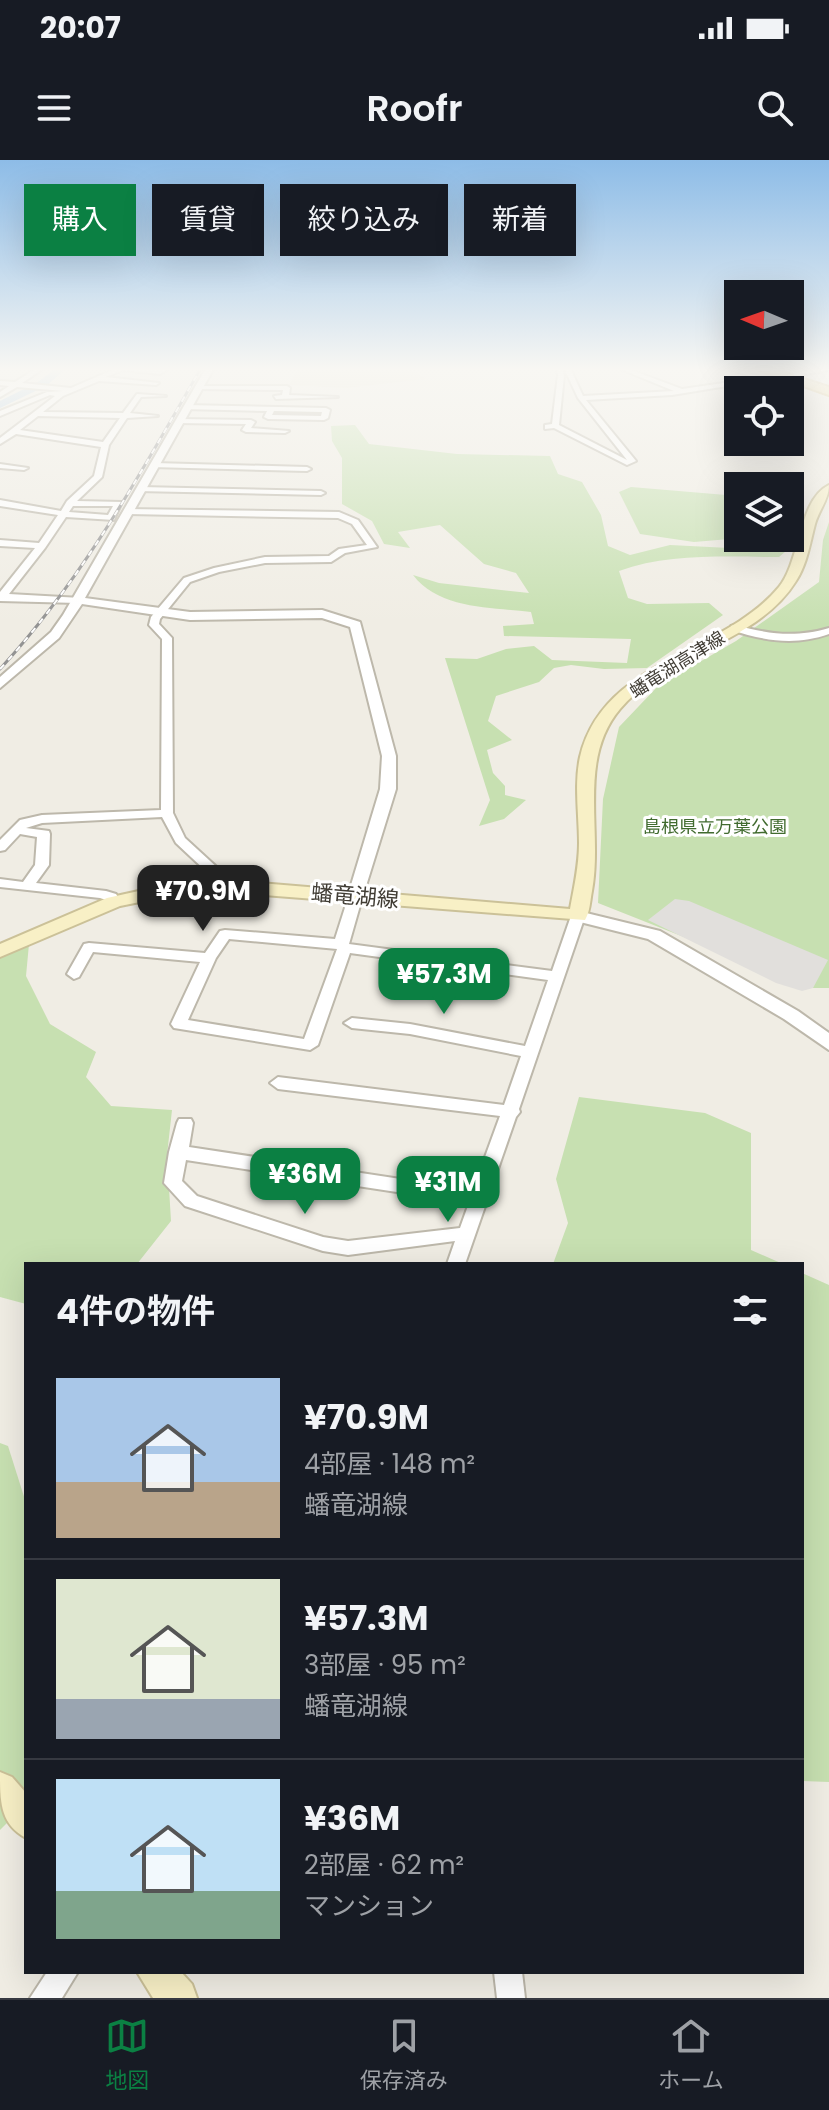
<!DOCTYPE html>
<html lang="ja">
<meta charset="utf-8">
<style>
:root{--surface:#171b24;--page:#20242c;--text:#f1f3f6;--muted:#9ea1a6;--line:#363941;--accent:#0b8043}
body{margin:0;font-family:Poppins,"Noto Sans JP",sans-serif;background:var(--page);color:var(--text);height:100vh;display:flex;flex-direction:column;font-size:30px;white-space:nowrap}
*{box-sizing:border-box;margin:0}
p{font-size:26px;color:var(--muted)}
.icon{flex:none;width:44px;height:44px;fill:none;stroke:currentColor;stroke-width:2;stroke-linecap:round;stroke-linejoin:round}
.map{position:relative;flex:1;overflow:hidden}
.details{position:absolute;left:24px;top:1102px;width:780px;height:712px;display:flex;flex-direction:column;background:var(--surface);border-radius:0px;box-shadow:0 8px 32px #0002}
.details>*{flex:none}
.hud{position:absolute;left:24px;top:24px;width:782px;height:72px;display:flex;gap:16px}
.needle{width:52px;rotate:272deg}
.fabs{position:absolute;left:724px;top:120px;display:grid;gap:16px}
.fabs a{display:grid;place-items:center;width:80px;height:80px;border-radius:0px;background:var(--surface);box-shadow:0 8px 32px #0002;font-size:40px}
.price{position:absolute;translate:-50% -68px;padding:0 18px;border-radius:16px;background:var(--accent);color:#fff;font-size:26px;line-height:52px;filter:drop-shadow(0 2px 4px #0008)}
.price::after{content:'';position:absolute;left:50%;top:48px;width:24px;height:18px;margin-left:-12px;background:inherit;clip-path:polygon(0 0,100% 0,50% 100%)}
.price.current{background:#222;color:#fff}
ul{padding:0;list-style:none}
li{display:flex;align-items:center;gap:24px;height:200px;padding:0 32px}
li+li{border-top:2px solid var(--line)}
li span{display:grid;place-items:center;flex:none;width:224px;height:160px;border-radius:0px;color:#555}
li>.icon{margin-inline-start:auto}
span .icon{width:96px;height:96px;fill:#fffc;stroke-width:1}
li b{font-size:34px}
h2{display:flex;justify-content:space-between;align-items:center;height:96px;padding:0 32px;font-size:34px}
.tag{padding:0 28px;border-radius:0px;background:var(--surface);box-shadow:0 8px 32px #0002;font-size:28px;line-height:72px}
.tag.current{background:var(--accent);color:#fff}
.status{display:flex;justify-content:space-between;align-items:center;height:56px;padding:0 40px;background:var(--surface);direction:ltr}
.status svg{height:22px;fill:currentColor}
header{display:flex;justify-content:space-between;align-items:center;height:104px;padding:0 32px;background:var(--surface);font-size:36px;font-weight:600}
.menu{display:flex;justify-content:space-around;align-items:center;height:112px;border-top:2px solid var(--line);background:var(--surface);font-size:22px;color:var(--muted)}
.menu a{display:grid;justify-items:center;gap:4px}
.menu .current{color:var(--accent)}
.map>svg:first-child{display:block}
.education{fill:#e7e3cf}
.green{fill:#c7e0b1}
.parking{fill:#e1dfdc}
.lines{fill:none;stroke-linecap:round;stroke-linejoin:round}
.river{fill:#a6c7e6;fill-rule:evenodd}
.minor-casing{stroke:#bdb8ab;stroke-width:4}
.tertiary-casing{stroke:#bdb8ab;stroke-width:4}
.secondary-casing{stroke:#cbc198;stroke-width:4}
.motorway-casing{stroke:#caa444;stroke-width:4}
.minor{fill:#fff;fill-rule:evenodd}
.tertiary{fill:#fff;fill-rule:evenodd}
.secondary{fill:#f8f0c6;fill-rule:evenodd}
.motorway{fill:#edce72;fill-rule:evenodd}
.rail-casing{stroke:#939393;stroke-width:3}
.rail{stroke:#fff;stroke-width:2;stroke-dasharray:6;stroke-linecap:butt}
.labels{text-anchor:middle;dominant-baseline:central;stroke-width:6;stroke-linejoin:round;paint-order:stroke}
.far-street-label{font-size:18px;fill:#413d35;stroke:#fff}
.far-park-label{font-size:18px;fill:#416b2f;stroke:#fff}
.street-label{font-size:22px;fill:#413d35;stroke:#fff}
</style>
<div class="status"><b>20:07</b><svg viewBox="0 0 49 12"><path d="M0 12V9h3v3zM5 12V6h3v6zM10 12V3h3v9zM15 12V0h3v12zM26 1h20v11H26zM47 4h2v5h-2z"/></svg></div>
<header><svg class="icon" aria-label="menu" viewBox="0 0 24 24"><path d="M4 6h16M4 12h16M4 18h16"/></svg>Roofr<svg class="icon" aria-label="search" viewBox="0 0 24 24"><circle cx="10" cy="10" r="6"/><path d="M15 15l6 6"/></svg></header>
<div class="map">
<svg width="829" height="1838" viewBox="0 0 829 1838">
<rect width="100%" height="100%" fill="#f0ede4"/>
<polygon class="education" points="259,208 409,208 426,219 346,228 289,225 296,211"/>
<g class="green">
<path d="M355,265L369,284L457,294L550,296L558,314L582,322L601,355L608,386L630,395L670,385L786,391L779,397C727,397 669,393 619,411L628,438L647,444L709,443L723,455L647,508L604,509L571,505L554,508L539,522L496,536L488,561L512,580L487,590L493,613L505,626V635L526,640L504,659L479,666L490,640L445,498L477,499L506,489L534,486L552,500L627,503L631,479L504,476L503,466L534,464L531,452C492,447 440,450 413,415L439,423L529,433L516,413L484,404L440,365L398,372L410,388L384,384L372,361L342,344V298L332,281L331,266Z"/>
<polygon points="631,327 738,336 738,378 741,378 694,382 640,374 619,332"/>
<polygon points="829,362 829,828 813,828 598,743 603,639 619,567 658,526 736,481 819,422 823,380"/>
<polygon points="29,784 26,816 50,864 96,892 86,917 111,946 172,950 167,995 171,1061 137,1104 26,1104 26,1144 0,1137 0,797"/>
<polygon points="579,937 705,953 751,973 751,1090 783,1104 553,1104 568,1063 556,1019"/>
<polygon points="802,1113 829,1125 829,1622 802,1621"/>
<polygon points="0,1283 8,1286 26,1343 26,1636 15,1655 0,1670"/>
</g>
<polygon class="parking" points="675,739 689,741 828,800 813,828 802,831 776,823 648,760"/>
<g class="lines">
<polygon class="river" points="56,208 67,208 46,226 0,248 0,241 38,222"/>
<defs>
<g id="minor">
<path d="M37,208H44L22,223L71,228L117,208H170L160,214L123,210L106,217L159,223L156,225L99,221L63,236L43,252L123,253L137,234L166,236L141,237L130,253L158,256L127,258L109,285L102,317L77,341L122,342L114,360L66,357L45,388L9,434L81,438L83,440L78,443L0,441V432L35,388L0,386V380L39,383L58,355L0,346V340L61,351L67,341L94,316L101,287L16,274L0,284V278L55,236L50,235L0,256V251L47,232L63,231L17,227L0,237V232L9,226L0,225V221L15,222ZM38,256L120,258L103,282L20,270ZM73,346H113L108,355L69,352Z"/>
<path d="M556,208H562L564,215L559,265L627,300L578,238L564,208H570L583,236L674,231L618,208H626L682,229L758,218L725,208C739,208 751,215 764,217C770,218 777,215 783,217L672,235L586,240L636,301L627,305L554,268L545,269V265L552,264L558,215Z"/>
<polygon points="820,208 829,208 829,210 795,216 792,214"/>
<polygon points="197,226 287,226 290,228 289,235 338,237 276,239 274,236 282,235 283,230 195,229"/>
<path d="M186,245L326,248L330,250L328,258L324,260L268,259L264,257L267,251L183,249ZM274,251L322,252L321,256L272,255Z"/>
<polygon points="179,259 251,260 255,262 251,268 289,271 285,273 246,272 242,270 246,264 176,263"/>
<polygon points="154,303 307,307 311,309 307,311 151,307"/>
<polygon points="0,304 28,308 24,310 0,308"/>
<polygon points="140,327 321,331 325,333 321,335 137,331"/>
<polygon points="125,349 339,352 358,360 377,387 345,393 331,402 265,403 219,412 190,422 160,459 159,464 172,478 173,653 185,678 221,711 217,728 207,728 207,712 176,683 162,657 42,663 26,668 49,671 50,674 49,705 36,723 106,731 116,734 121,742 119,745 109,745 106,740 100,738 0,727 0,719 23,722 35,705 37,677 20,674 5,690 0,691 0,680 20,660 42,655 161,650 162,479 149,465 151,457 184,418 214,408 265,397 329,396 339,389 367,385 352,364 338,358 128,354 124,351"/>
<path d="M735,465C769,474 795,478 829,468V474C795,486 765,481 731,470V466Z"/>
<path d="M356,731L363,735L349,784L552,811L571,756L578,752L585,756L519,949L520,952L516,957L465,1104H447L455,1081L348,1095L323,1091L185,1046L164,1023L169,992L177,963L179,959H191L193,963L189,987L473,1030L500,956L278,929L270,923L278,917L504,945L521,896L410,874L352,868L344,863L352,858L410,864L525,886L548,820L350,793L318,885L310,890L174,868L171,864L200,802L93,792L79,817L74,819L67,814L84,784L89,783L205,793L220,771L225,770L335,779L349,735ZM229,779L337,789L304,879L188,860L216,798ZM186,1000L469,1043L460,1068L348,1081L323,1077L197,1036L182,1021Z"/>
<polygon points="47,1812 78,1812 62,1838 30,1838"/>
<polygon points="494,1812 522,1812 525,1838 497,1838"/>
</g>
<g id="tertiary">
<polygon points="206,208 214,208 85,438 190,452 322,450 360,462 396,596 396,629 362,739 356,740 348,735 380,629 382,596 350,467 322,458 190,460 82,444 59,478 0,528 0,517 51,472 63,455"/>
<polygon points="578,751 660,771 798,851 829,873 829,890 784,859 648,779 572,760 569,756"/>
</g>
<g id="secondary">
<path d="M829,325C829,339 819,350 815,364C810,383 807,404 796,421C757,484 667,493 620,549C577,600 603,670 592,731C590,741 590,752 585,760L212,731L184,733L120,746L0,797V784L107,738L184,721L212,719L570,749C574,727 579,706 579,683C579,655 574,624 580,597C603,499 723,495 779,427C801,400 798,340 829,325Z"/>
<path d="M0,1612L12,1617L26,1633V1678C0,1664 0,1642 0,1612Z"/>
<polygon points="137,1812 181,1812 192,1824 197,1838 153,1838"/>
</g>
<polygon id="motorway" points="753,208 770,208 829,227 829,235"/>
</defs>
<use href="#minor" class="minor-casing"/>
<use href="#tertiary" class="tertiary-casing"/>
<use href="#secondary" class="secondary-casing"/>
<use href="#motorway" class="motorway-casing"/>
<use href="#minor" class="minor"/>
<use href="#tertiary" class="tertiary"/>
<use href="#secondary" class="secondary"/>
<use href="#motorway" class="motorway"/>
<defs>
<path id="rail" d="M0,509C83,419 140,314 201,208"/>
</defs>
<use href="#rail" class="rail-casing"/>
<use href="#rail" class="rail"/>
</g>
<linearGradient id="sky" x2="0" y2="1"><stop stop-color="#8dbce7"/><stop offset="0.45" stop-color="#f8f7f3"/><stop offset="1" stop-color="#f8f7f3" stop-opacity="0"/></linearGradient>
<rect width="829" height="465" fill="url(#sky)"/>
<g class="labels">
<g class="far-street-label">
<text transform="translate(677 504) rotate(-32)">蟠竜湖高津線</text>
</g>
<g class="far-park-label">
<text x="715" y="666">島根県立万葉公園</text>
</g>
<g class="street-label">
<text transform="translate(355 736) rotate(5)">蟠竜湖線</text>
</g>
</g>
</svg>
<div class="fabs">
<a><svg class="needle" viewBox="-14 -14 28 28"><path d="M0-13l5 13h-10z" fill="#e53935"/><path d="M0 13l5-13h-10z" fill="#9ea1a6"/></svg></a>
<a><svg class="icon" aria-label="locate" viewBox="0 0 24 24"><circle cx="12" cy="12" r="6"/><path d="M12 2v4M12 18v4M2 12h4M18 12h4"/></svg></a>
<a><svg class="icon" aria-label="layers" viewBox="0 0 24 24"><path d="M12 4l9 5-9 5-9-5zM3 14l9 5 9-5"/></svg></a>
</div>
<b class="price current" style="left:203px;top:773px">¥70.9M</b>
<b class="price" style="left:444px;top:856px">¥57.3M</b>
<b class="price" style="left:305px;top:1056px">¥36M</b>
<b class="price" style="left:448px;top:1064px">¥31M</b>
<div class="hud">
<a class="tag current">購入</a>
<a class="tag">賃貸</a>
<a class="tag">絞り込み</a>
<a class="tag">新着</a>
</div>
<section class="details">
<h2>4件の物件<svg class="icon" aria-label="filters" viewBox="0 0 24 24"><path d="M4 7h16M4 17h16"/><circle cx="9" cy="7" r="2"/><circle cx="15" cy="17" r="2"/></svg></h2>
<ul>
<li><span style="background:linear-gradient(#a9c7e8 65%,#b9a48a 0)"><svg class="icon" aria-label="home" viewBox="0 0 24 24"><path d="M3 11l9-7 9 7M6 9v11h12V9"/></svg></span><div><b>¥70.9M</b><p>4部屋 · 148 m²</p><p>蟠竜湖線</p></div></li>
<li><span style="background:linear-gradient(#dfe7d0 75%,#9aa5b1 0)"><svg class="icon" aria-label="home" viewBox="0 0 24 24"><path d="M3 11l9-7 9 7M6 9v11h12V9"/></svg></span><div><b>¥57.3M</b><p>3部屋 · 95 m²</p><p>蟠竜湖線</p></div></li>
<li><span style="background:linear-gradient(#bfe0f5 70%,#7fa58c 0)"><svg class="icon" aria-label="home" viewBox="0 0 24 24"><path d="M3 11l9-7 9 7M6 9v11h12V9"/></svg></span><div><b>¥36M</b><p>2部屋 · 62 m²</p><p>マンション</p></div></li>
</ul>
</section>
</div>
<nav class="menu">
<a class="current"><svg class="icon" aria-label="map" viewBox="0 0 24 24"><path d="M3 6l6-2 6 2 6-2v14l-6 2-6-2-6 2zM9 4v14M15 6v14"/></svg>地図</a>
<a><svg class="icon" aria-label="saved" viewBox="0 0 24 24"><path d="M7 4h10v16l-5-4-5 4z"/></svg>保存済み</a>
<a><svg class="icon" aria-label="home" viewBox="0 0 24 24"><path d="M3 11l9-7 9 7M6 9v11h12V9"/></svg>ホーム</a>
</nav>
